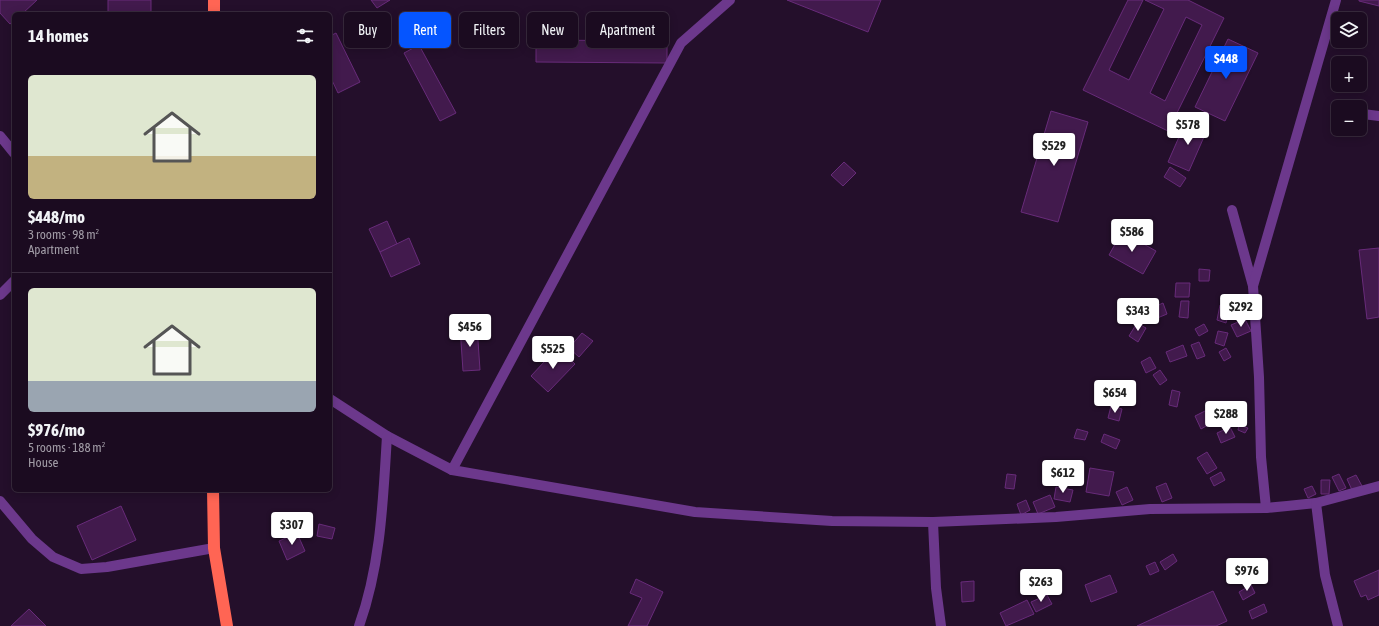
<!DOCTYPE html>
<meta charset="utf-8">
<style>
:root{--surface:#1b0b20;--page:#241429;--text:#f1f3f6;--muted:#a09ba5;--line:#392b3e;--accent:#0555ff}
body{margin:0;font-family:"Asap Condensed",sans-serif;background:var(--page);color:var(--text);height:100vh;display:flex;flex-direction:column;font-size:15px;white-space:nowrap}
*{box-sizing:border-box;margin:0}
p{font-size:13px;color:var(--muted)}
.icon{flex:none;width:22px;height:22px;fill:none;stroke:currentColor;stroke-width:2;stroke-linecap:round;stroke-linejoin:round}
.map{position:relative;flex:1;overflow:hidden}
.drawer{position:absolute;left:12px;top:12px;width:320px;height:480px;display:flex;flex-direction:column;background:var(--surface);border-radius:6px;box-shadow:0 2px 10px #0003,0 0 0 1px var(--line)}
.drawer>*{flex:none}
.hud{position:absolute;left:344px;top:12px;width:380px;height:36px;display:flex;gap:8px}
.controls{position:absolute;left:1331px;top:12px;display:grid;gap:8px}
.controls a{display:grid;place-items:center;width:36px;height:36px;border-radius:6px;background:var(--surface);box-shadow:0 2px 10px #0003,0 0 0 1px var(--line);font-size:20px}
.price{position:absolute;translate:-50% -34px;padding:0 9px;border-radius:4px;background:#fff;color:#222;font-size:13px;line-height:26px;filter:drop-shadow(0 1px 2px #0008)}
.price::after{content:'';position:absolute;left:50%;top:24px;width:12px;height:9px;margin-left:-6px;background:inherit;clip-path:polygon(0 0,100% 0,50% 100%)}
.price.active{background:var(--accent);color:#fff}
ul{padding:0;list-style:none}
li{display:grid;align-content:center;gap:8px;height:212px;padding:0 16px}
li+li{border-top:1px solid var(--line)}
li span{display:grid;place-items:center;height:124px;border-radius:6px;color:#555}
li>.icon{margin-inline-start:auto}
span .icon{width:72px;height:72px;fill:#fffc;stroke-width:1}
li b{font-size:17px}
h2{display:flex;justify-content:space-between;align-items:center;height:48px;padding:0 16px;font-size:17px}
.chip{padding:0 14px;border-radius:6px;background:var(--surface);box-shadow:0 2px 10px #0003,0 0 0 1px var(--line);font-size:14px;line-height:36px}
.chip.active{background:var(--accent);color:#fff}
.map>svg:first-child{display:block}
.building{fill:#421a4d;stroke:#682b7a;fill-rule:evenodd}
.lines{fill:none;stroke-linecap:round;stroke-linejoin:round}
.minor{stroke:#6c388c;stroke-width:10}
.highway{stroke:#ff6554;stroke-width:12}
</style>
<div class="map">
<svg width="1379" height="626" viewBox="0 0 1379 626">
<rect width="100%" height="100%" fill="#240f2b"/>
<g class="building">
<polygon points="0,0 37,0 22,14 14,14 14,21 10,24 0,13"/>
<rect x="108" y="0" width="43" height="14"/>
<polygon points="371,0 390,0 377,8"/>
<polygon points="787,0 881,0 868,32"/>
<path d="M1128,0H1143L1109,70L1129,80L1164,9L1145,0H1188L1224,18L1168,131L1083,90ZM1186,17L1202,25L1165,101L1150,93Z"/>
<polygon points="1359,0 1379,0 1379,6 1359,1"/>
<polygon points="336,33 360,82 338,93 330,76 330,36"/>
<polygon points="1228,39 1258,53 1225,121 1195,107"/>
<polygon points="536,40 667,41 667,63 536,62"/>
<polygon points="419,45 456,113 440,121 404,53"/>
<polygon points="1051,111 1088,122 1058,222 1021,212"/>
<polygon points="1186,121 1207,130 1189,171 1168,162"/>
<polygon points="844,162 856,173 843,186 831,175"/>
<polygon points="1170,167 1186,178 1180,187 1164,177"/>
<polygon points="387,221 397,244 380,252 369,229"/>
<polygon points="1122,232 1156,251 1143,274 1109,255"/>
<polygon points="409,238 420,264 391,277 380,252"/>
<polygon points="1379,248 1379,317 1367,319 1359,250"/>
<polygon points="1199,269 1210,270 1209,281 1199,281"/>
<polygon points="1176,283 1190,283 1189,297 1175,297"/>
<polygon points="1181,301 1189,301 1188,318 1179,317"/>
<polygon points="1163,303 1167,314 1150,321 1145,311"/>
<polygon points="1220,305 1230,308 1226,323 1217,320"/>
<polygon points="1245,319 1251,331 1237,337 1231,325"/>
<polygon points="1137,323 1146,328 1138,342 1129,336"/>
<polygon points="1204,324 1208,331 1199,336 1195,329"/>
<polygon points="477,326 480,370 463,371 460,327"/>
<polygon points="1218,331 1228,333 1224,346 1215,343"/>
<polygon points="582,333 593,341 579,357 569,348"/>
<polygon points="1199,342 1205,356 1197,359 1191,345"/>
<polygon points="1183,345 1187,356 1170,362 1166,352"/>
<polygon points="558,347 575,364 548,392 531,376"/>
<polygon points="1226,348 1231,357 1224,361 1219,352"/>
<polygon points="1150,357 1156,368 1146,373 1141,362"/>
<polygon points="1160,370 1167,380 1160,385 1153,375"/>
<polygon points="1172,390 1180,392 1177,407 1169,405"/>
<polygon points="1111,406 1122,409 1119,421 1108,418"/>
<polygon points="1209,409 1215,421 1201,429 1195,416"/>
<polygon points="1239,425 1248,428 1245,433 1238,430"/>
<polygon points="1230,427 1235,437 1221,443 1217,433"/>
<polygon points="1077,429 1088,432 1085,440 1074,438"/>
<polygon points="1104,434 1120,440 1116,449 1101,442"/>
<polygon points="1207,452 1217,468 1207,474 1197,458"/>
<polygon points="1090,468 1114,472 1109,496 1086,492"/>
<polygon points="1221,472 1225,480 1214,486 1210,478"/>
<polygon points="1007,474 1016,475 1014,489 1005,488"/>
<polygon points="1339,474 1346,488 1339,491 1332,477"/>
<polygon points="1356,475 1362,486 1352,490 1347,479"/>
<polygon points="1321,480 1330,480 1329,494 1321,494"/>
<polygon points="1166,483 1172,498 1162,502 1156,487"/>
<polygon points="1312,486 1316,494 1308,498 1304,489"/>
<polygon points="1056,487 1073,490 1070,502 1054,499"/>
<polygon points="1127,487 1133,500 1122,505 1116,492"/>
<polygon points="1050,495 1055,507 1038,514 1033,502"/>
<polygon points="1026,500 1030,510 1021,515 1017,504"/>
<polygon points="121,506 136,540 92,560 77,526"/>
<polygon points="319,524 335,528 332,539 317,536"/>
<polygon points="297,533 305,551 287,560 279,541"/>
<polygon points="1173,554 1177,561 1165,570 1160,562"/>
<polygon points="1249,560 1251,570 1239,573 1236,562"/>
<polygon points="1155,562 1159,571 1150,575 1146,566"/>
<polygon points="1379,570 1379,595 1368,600 1366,595 1361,597 1354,581"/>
<polygon points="1110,575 1117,592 1091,602 1085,585"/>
<polygon points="636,579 663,592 647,626 628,626 642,598 630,593"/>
<polygon points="974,581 974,601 962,602 961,582"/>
<polygon points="1251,585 1255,593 1243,600 1239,592"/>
<polygon points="1213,591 1227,621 1216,626 1137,626"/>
<polygon points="1047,595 1052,604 1036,612 1031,602"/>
<polygon points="1027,600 1034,614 1006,626 1000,613"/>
<polygon points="1264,604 1267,612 1252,619 1249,611"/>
<polygon points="29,609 46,626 11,626"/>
</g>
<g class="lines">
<g class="minor">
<polyline points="1363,114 1379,116"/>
<polyline points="0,136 14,153"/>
<polyline points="1232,210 1253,286 1259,377 1261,457 1266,508"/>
<polyline points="1253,286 1336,0"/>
<polyline points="0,295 14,281"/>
<polyline points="330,399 387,436 452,470 695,512 832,521 933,522 1056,517 1150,509 1266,508 1287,506 1316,503 1379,486"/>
<polyline points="452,470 681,43 730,0"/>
<polyline points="0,501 32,539 53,557 81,569 107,567 214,548"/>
<polyline points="1316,503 1325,575 1338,626"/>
<polyline points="933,522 936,588 941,626"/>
<path d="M359,626C381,565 383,500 387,436"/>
</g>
<g class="highway">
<polyline points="214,14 214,0"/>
<polyline points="213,490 214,548 227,626"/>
</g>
</g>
</svg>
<div class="controls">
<a><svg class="icon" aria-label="layers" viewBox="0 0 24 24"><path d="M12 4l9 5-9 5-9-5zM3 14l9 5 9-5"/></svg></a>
<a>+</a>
<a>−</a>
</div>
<b class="price active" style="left:1226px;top:80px">$448</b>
<b class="price" style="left:1188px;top:146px">$578</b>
<b class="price" style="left:1054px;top:167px">$529</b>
<b class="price" style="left:1132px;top:253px">$586</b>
<b class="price" style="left:1241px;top:328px">$292</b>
<b class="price" style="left:1138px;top:332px">$343</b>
<b class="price" style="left:470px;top:348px">$456</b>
<b class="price" style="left:553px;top:370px">$525</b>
<b class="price" style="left:1115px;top:414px">$654</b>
<b class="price" style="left:1226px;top:435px">$288</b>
<b class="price" style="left:1063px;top:494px">$612</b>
<b class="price" style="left:292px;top:546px">$307</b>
<b class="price" style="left:1247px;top:592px">$976</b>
<b class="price" style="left:1041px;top:603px">$263</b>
<div class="hud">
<a class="chip">Buy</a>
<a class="chip active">Rent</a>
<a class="chip">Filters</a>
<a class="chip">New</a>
<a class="chip">Apartment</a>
</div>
<section class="drawer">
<h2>14 homes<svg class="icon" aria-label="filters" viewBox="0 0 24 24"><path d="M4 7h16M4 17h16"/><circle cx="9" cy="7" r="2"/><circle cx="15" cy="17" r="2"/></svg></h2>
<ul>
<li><span style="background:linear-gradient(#dfe7d0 65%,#c2b280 0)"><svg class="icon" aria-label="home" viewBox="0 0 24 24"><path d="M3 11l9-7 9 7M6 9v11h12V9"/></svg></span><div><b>$448/mo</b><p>3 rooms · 98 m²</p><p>Apartment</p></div></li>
<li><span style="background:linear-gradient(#dfe7d0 75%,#9aa5b1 0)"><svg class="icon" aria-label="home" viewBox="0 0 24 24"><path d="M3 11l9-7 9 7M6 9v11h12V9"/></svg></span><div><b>$976/mo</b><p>5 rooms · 188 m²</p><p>House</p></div></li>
</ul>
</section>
</div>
